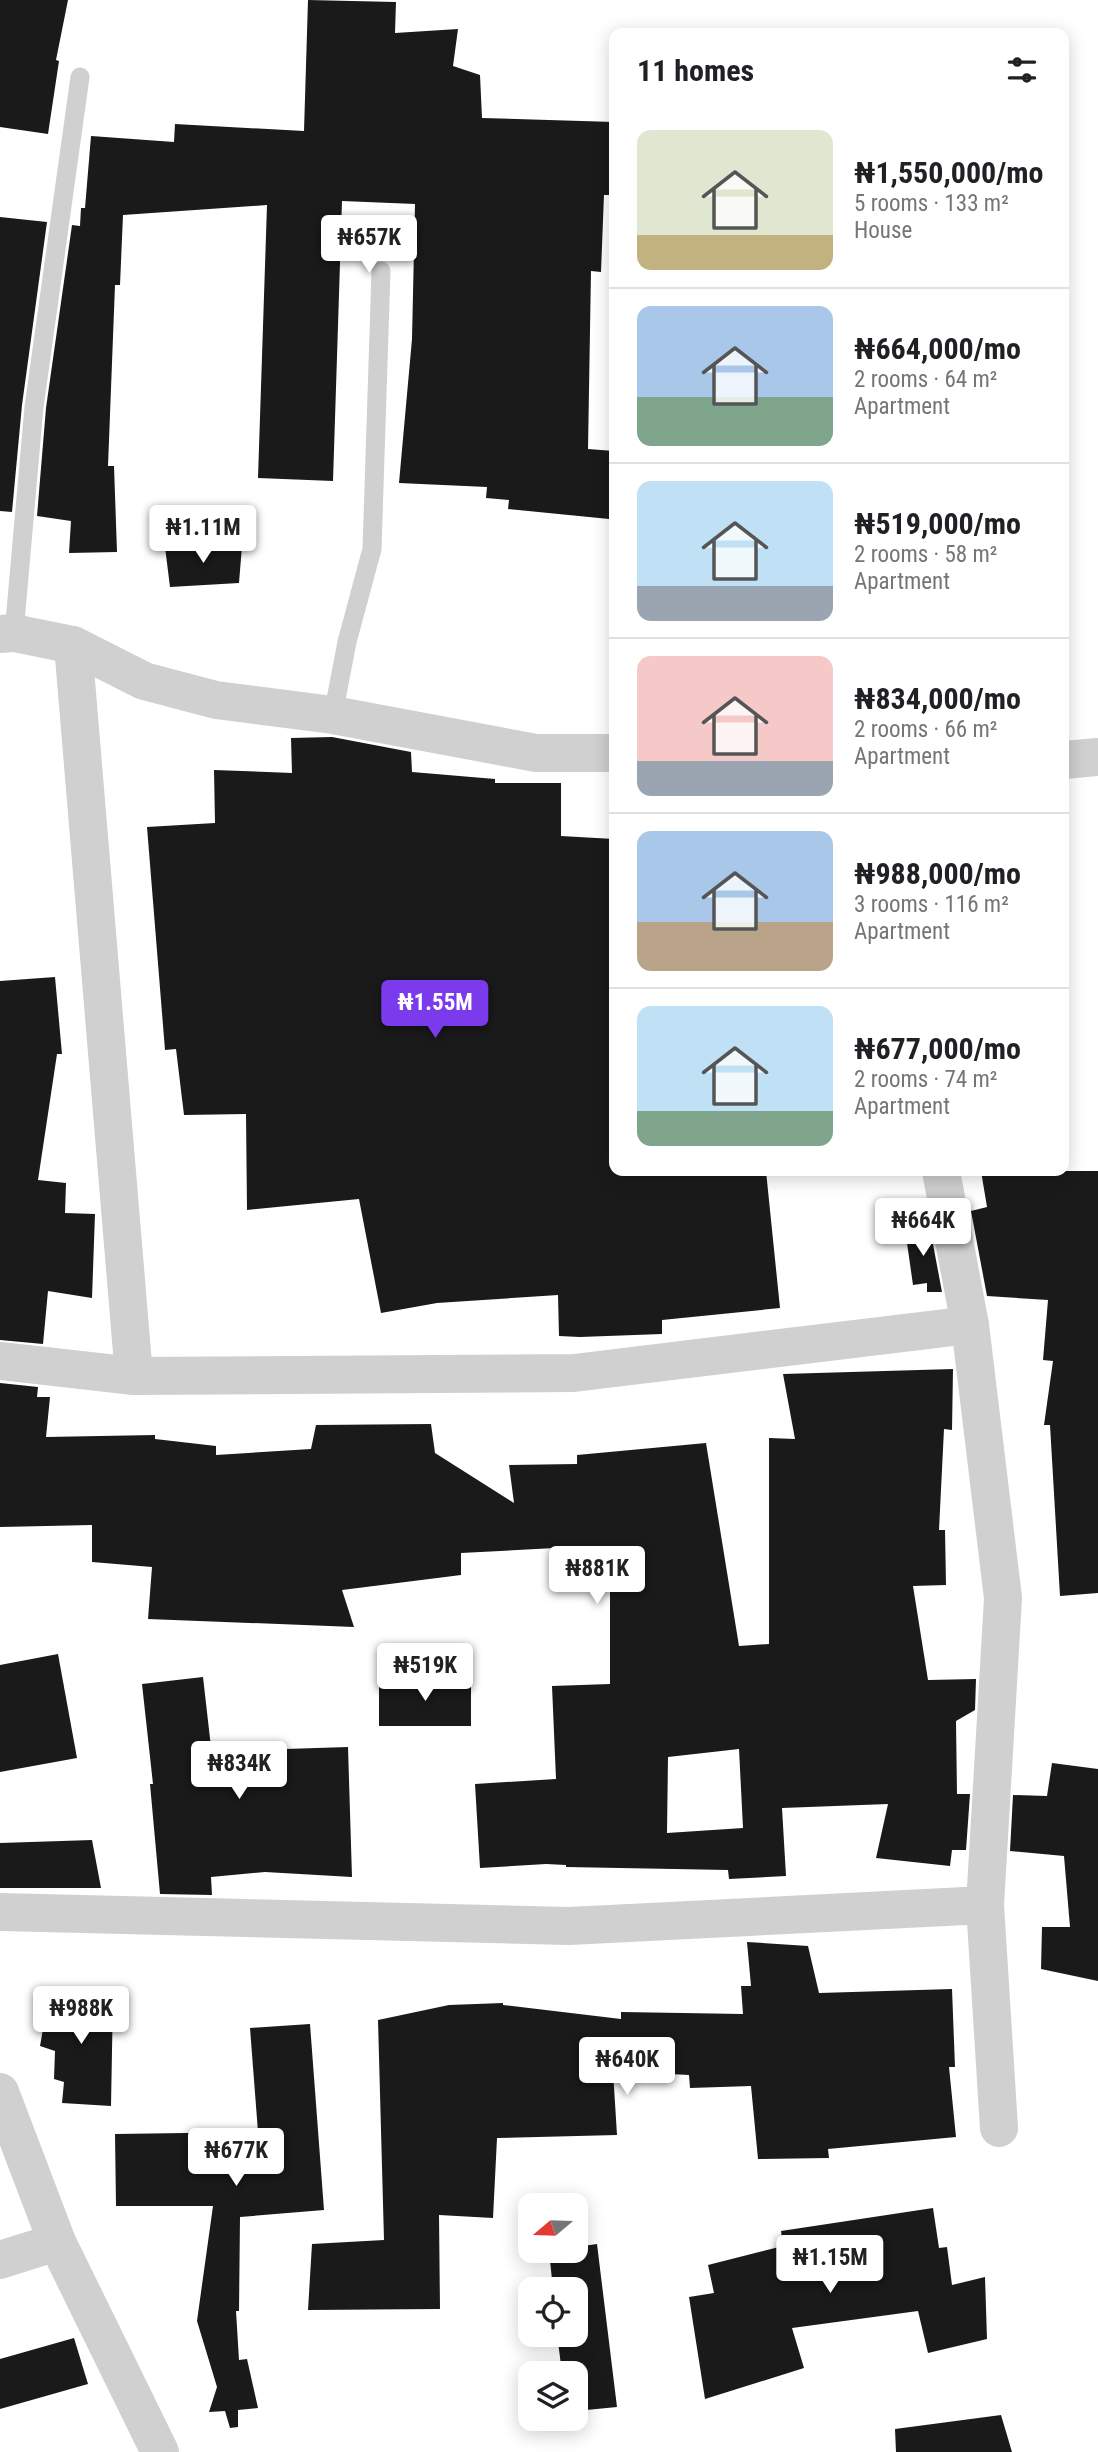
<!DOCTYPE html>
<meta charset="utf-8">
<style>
:root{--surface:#fff;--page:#f6f6f6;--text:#202124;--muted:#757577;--line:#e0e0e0;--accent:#7c3aed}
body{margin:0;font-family:"Roboto Condensed",sans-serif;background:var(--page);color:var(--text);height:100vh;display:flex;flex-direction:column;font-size:26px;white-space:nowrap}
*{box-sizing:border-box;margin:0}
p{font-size:23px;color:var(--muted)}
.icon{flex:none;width:38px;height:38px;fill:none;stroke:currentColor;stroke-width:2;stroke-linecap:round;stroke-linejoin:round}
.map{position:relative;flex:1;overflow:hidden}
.panel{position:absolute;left:609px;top:28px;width:460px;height:1148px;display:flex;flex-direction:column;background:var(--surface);border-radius:14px;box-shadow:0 4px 18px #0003}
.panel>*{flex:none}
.needle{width:46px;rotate:251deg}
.controls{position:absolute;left:518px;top:2193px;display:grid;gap:14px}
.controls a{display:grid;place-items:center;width:70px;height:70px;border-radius:14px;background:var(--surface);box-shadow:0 4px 18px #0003;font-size:35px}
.price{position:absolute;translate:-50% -60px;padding:0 16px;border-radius:7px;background:#fff;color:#222;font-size:23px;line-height:46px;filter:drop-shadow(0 2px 4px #0008)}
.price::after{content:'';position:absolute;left:50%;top:42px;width:21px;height:16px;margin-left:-10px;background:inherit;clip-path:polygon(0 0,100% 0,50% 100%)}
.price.on{background:var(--accent);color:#fff}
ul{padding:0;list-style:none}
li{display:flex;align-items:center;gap:21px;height:175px;padding:0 28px}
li+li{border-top:2px solid var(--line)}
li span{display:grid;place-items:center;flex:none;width:196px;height:140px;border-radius:14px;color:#555}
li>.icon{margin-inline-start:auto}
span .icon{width:84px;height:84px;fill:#fffc;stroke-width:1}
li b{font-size:30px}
h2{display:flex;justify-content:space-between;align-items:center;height:84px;padding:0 28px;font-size:30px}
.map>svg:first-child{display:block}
.building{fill:#1a1a1a;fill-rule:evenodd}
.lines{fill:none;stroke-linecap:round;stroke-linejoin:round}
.service{stroke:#d0d0d0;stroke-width:19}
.minor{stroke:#d0d0d0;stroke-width:38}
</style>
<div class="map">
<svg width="1098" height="2452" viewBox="0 0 1098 2452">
<rect width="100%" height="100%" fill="#fff"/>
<g class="building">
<polygon points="0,0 68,0 56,60 59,61 48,134 0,127"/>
<polygon points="308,0 396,2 395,33 458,29 453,66 480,75 482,118 614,122 614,195 604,195 601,272 591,271 588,449 614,451 609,519 508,509 509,500 486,498 487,487 399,483 412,339 415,204 342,201 333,481 258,478 267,205 123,215 120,285 115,285 108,466 114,466 117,552 69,553 71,521 37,516 46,408 72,225 80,226 81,208 85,208 91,136 174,142 175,124 304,131"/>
<polygon points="0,217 47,222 22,405 12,512 0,511"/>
<polygon points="242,546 239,583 170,587 165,547"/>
<polygon points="332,737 411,752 412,772 495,779 495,783 561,783 561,836 614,839 614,1171 766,1171 780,1308 662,1320 662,1334 580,1337 559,1336 558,1295 437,1303 381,1313 359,1199 247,1210 246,1114 184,1115 176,1049 165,1050 147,827 215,823 214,770 292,773 291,738"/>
<polygon points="55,977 62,1054 57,1054 38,1180 66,1183 65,1213 95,1214 92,1298 48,1291 43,1344 0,1340 0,981"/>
<polygon points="981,1171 1098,1171 1098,1593 1060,1596 1050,1425 1044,1425 1053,1361 1043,1360 1048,1300 987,1296 971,1211 987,1207"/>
<polygon points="929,1223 942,1292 927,1292 927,1283 913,1285 905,1229"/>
<path d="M953,1369L952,1430L944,1429L939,1530H945L946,1585L913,1586L928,1680L976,1679L975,1710L956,1721L957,1794H970L966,1850H952L950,1866L876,1858L888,1804L782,1808L786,1876L729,1879L728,1870L566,1867V1865L546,1864L480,1868L475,1784L556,1779L552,1686L610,1684V1557L591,1556L592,1546L461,1553V1575L342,1590L354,1627L148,1619L152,1567L92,1562V1525L0,1527V1383L38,1387L37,1397H50L46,1437L155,1435V1439L216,1446V1455L311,1449L316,1425L431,1424L435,1453L514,1503L509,1465L577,1464V1455L706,1443L739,1646L769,1644V1438L795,1439L783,1374ZM739,1749L743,1828L667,1833L668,1757Z"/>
<polygon points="58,1654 77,1758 0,1772 0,1665"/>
<polygon points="203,1677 212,1756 286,1759 285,1749 348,1747 352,1877 265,1872 211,1877 212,1895 160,1894 150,1784 153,1784 142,1684"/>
<rect x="379" y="1679" width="92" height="47"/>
<polygon points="1052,1763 1098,1769 1098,1981 1041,1969 1042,1927 1070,1927 1064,1856 1010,1851 1013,1795 1047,1796"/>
<polygon points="92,1840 101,1888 0,1888 0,1843"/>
<polygon points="747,1942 808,1946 819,1993 952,1989 955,2067 949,2067 956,2137 828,2149 829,2158 758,2159 751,2086 690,2088 689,2075 613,2071 617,2135 497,2138 493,2218 439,2215 440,2309 308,2310 312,2244 384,2240 378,2020 449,2005 503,2003 503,2005 621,2019 621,2012 743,2014 741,1986 751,1986"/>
<polygon points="49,1995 113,1996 111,2106 62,2103 64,2082 54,2079 55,2051 40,2046"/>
<polygon points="310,2024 324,2210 240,2217 239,2311 236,2311 239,2360 247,2359 258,2408 238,2410 238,2427 230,2428 225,2411 209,2412 217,2387 197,2321 213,2206 116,2206 115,2134 258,2132 250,2028"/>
<polygon points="933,2208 939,2248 947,2247 952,2285 985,2277 987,2339 928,2353 918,2311 792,2328 804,2368 705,2399 689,2297 714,2293 708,2265 783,2246 781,2231"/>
<polygon points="597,2244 617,2407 576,2411 576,2373 562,2373 557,2334 576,2334 576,2289 553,2289 549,2251 576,2250 576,2247"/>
<polygon points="74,2338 88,2384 0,2409 0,2359"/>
<polygon points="1001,2415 1012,2452 896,2452 895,2429"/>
</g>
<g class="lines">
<g class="service">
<polyline points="14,633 34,407 80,77"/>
<polyline points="333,715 347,642 372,549 381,271"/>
</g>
<g class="minor">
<polyline points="0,634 14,633 73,645 144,681 216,700 333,715 536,753 614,753"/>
<polyline points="73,645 134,1376"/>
<polyline points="1064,760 1098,757"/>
<polyline points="941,1171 970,1325 1003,1598 985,1905 999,2128"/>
<polyline points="0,1361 134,1376 574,1373 970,1325"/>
<polyline points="0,1912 569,1926 985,1905"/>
<polyline points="0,2092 57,2242 160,2452"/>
<polyline points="0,2260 57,2242"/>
</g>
</g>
</svg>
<div class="controls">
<a><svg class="needle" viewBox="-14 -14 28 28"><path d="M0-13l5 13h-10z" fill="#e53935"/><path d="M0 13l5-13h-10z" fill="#757577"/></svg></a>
<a><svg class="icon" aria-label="locate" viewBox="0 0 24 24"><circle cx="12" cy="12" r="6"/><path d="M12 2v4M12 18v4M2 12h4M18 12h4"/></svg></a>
<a><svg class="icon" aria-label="layers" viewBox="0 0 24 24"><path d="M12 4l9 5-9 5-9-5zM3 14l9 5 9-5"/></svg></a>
</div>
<b class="price" style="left:369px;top:275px">₦657K</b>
<b class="price" style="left:203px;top:565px">₦1.11M</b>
<b class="price on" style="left:435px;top:1040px">₦1.55M</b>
<b class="price" style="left:923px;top:1258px">₦664K</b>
<b class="price" style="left:597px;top:1606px">₦881K</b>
<b class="price" style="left:425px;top:1703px">₦519K</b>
<b class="price" style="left:239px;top:1801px">₦834K</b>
<b class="price" style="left:81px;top:2046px">₦988K</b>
<b class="price" style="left:627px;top:2097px">₦640K</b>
<b class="price" style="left:236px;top:2188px">₦677K</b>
<b class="price" style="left:830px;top:2295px">₦1.15M</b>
<section class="panel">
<h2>11 homes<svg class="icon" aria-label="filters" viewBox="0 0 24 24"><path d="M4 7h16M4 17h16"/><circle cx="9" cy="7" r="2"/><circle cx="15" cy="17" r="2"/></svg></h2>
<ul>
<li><span style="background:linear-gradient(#dfe7d0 75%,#c2b280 0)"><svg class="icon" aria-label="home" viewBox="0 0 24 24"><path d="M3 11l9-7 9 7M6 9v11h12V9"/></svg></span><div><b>₦1,550,000/mo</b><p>5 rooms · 133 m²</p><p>House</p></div></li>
<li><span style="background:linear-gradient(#a9c7e8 65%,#7fa58c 0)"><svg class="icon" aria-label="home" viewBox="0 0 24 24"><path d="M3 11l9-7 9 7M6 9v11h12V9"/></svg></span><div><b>₦664,000/mo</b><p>2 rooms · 64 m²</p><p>Apartment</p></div></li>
<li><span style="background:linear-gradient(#bfe0f5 75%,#9aa5b1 0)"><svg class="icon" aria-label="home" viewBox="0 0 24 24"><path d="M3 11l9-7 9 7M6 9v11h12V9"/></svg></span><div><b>₦519,000/mo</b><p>2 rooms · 58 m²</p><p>Apartment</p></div></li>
<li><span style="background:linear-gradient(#f6c9c9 75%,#9aa5b1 0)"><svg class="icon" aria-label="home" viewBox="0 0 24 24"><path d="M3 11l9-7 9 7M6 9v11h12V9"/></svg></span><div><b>₦834,000/mo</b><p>2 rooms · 66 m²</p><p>Apartment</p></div></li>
<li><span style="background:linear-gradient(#a9c7e8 65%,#b9a48a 0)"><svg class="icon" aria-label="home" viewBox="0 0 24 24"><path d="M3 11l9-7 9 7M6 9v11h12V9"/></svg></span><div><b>₦988,000/mo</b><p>3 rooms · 116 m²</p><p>Apartment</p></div></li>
<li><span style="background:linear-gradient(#bfe0f5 75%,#7fa58c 0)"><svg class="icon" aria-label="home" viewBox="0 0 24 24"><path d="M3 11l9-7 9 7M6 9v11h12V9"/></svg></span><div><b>₦677,000/mo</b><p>2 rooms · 74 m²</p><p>Apartment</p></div></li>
</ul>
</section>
</div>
